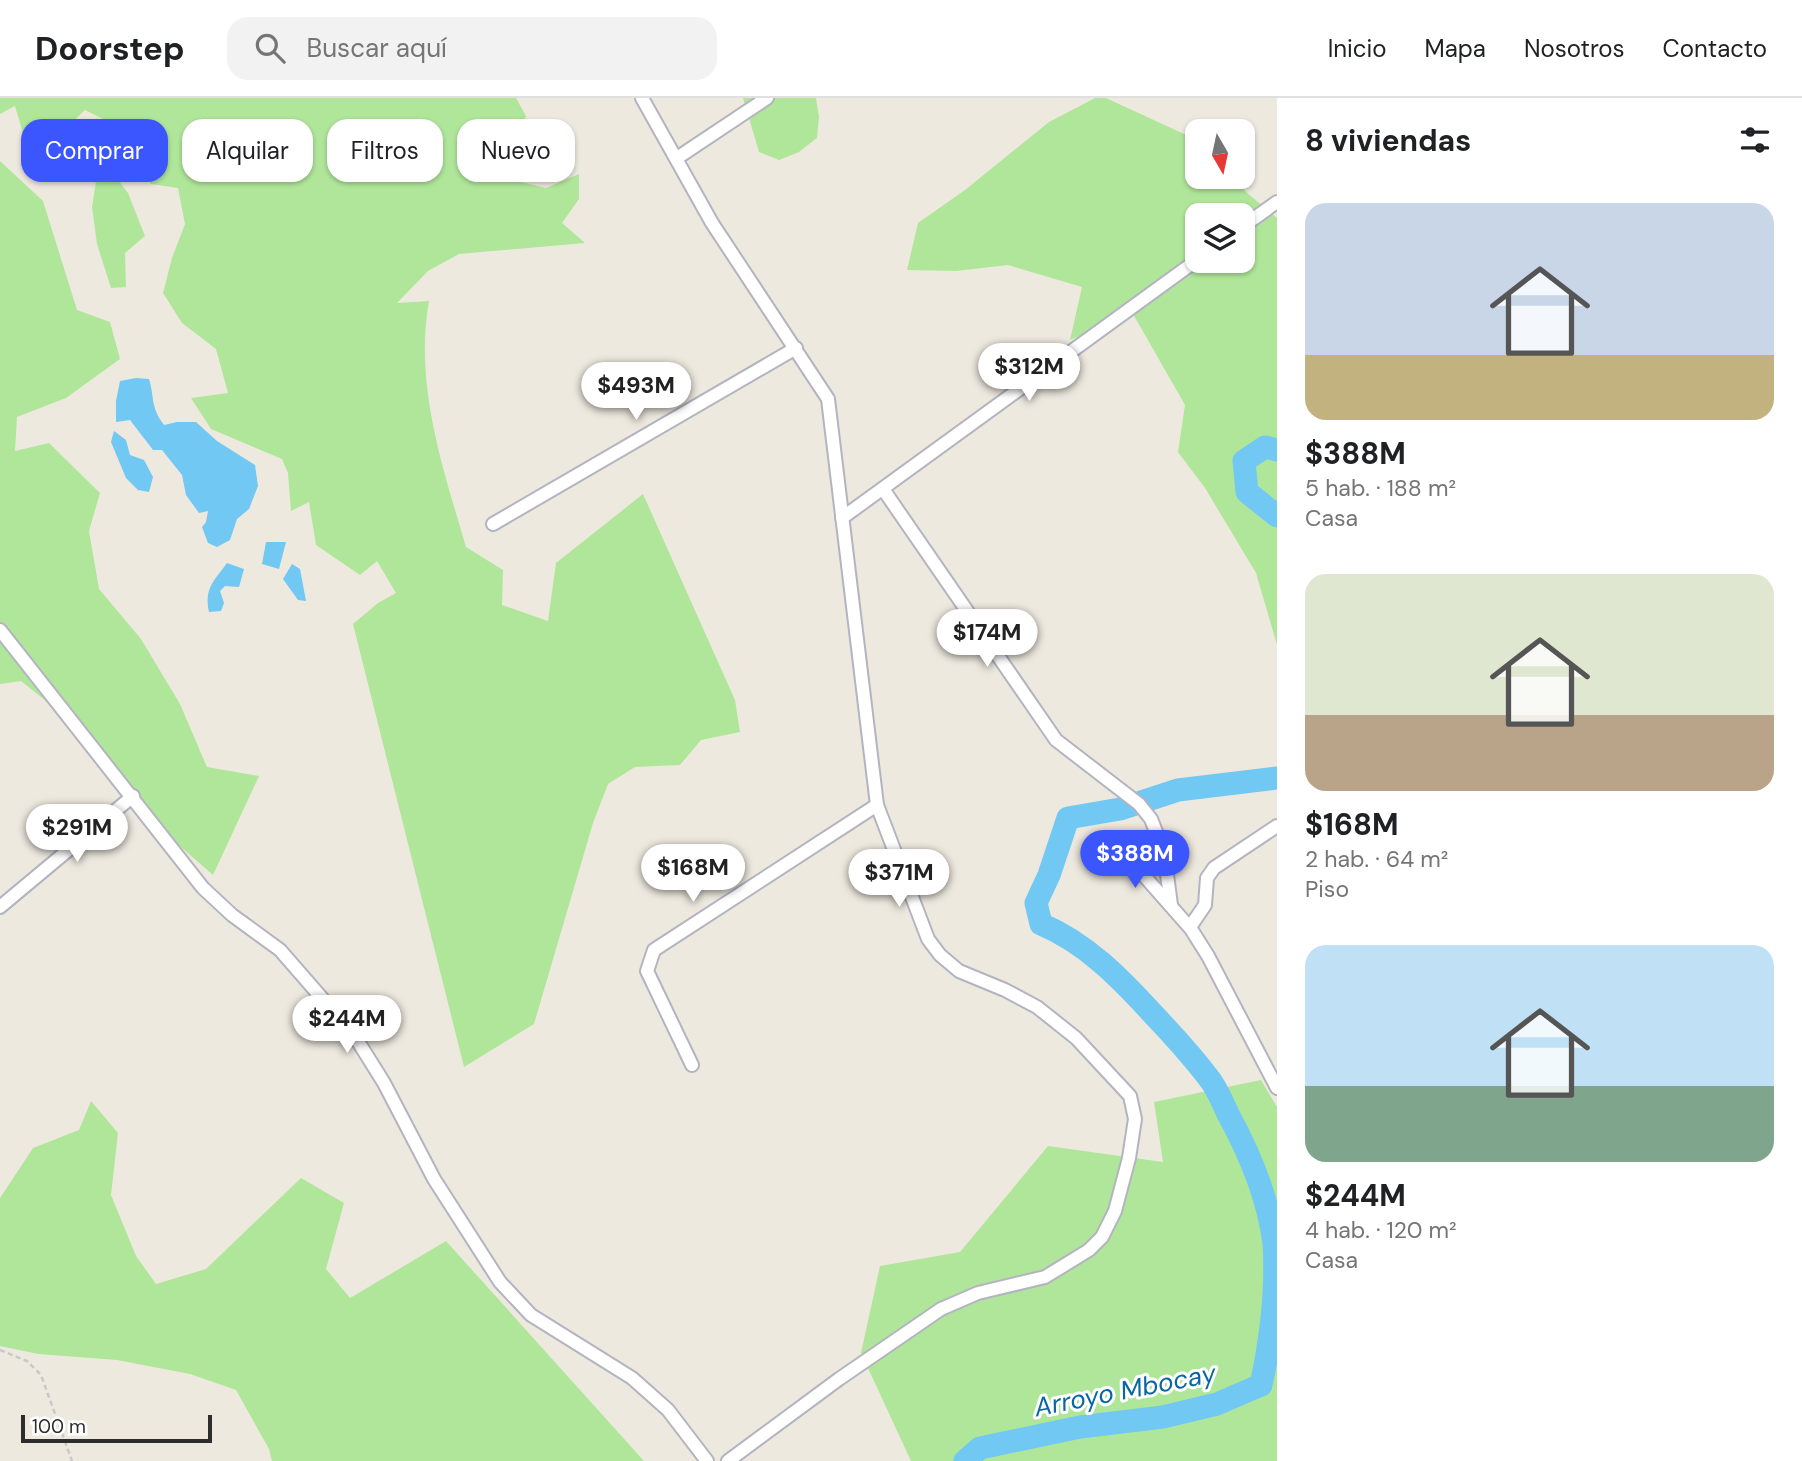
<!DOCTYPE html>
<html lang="es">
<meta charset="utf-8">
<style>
:root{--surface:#fff;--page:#f2f2f2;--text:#202124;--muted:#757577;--line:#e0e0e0;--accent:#3b55ff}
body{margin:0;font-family:"DM Sans",sans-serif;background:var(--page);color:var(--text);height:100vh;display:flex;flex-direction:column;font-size:26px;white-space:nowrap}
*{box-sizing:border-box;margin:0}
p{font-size:23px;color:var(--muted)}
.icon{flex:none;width:38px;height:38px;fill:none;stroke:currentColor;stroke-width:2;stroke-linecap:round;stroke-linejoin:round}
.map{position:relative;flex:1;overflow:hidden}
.sheet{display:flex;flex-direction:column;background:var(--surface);width:525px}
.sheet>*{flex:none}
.top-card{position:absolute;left:21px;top:21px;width:665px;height:63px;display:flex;gap:14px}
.needle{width:46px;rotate:171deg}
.fabs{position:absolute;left:1185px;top:21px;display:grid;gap:14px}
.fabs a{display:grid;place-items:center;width:70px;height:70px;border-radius:14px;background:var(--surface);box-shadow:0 2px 5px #0004;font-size:35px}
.scale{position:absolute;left:21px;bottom:18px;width:191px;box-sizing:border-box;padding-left:7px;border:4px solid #2d2d2d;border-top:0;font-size:19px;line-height:24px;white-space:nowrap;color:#2d2d2d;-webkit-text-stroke:5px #fff;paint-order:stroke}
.price{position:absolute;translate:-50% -60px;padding:0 16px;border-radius:24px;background:#fff;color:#222;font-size:23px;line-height:46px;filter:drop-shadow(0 2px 4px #0008)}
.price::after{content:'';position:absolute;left:50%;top:42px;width:21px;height:16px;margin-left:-10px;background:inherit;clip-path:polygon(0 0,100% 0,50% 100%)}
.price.current{background:var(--accent);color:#fff}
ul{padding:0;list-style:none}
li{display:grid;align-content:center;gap:14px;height:371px;padding:0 28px}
li span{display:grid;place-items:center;height:217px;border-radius:21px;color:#555}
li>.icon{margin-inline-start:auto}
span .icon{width:126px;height:126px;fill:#fffc;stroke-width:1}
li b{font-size:30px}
h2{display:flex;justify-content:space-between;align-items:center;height:84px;padding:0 28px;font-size:30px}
.tag{padding:0 24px;border-radius:21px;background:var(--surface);box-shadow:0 2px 5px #0004;font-size:24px;line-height:63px}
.tag.current{background:var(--accent);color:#fff}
header{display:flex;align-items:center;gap:42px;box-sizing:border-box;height:98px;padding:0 35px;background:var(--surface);border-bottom:2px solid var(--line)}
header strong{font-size:33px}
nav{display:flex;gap:38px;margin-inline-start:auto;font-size:24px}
.search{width:490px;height:63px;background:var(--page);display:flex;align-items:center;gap:18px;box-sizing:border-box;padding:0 24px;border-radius:21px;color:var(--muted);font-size:26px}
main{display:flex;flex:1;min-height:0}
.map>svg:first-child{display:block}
.green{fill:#b0e69a;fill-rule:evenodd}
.water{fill:#70c8f3}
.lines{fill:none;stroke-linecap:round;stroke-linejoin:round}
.river{stroke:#70c8f3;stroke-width:23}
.minor-casing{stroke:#b3b4c0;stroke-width:16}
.path{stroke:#c8c8c8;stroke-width:2.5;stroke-dasharray:5 3.5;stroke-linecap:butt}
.minor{stroke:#fff;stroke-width:12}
.labels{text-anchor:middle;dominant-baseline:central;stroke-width:6;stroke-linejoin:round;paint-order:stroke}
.water-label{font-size:26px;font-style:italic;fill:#0966a4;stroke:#fff}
</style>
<header>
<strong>Doorstep</strong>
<div class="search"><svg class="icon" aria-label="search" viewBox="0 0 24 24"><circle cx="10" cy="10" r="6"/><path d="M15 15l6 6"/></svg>Buscar aquí</div>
<nav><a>Inicio</a><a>Mapa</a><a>Nosotros</a><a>Contacto</a></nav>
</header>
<main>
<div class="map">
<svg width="1277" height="1363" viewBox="0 0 1277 1363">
<rect width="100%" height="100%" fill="#eee9df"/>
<g class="green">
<path d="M0,0H516L526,18L504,80L546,90L579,76V101L562,125L585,145L459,156L428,173L397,205L429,203C414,287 443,370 466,449L503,472L502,507L548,523L556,465L643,396L735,602L740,634L701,642L680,667L635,669L608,686L593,725L534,926L464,969L353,526L378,505L396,495L377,463L360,477L316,447L309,404L291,413L288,375L282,361L211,331L191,300L228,295L216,251L182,225L163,195L172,160L185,126L178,90L151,86L134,67L151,45L85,12L63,33L93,49L128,95L145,138L125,155L126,189L111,190L97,146L92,109L97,77L47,81L25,42L15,8L0,16Z"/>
<polygon points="743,0 816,0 819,19 817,40 799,54 779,62 759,54"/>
<path d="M1095,0H1106L1197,42V79H1235L1246,94L1277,120V547L1256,475L1205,390L1178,354L1185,307L1133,216L1070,242L1082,189L1008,167L956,173L907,172L918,125L965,92L1049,24ZM1197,117H1242V163H1197Z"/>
<polygon points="0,63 43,103 77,212 110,224 120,261 66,300 17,319 15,353 49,345 100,395 89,433 99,491 141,541 180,606 207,669 259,678 213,777 150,722 62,616 21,583 0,586"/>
<polygon points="1261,982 1277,1009 1277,1363 911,1363 861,1255 880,1168 960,1154 1048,1048 1163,1064 1154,1004"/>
<polygon points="91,1003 118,1035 111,1097 136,1158 156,1186 206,1171 301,1080 344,1105 326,1171 350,1200 446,1143 644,1363 272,1363 269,1351 236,1292 190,1276 117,1262 38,1256 0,1248 0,1100 33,1050 79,1032"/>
</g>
<g class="water">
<path d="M136,280L149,281C155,301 150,308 164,327L177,324H196L217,343L255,367L258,388L249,411L237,421L230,442L217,449L208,445L202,429L206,424L208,413L199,415L186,397L182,377L162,352H153L130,322L116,324V303L120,283Z"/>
<polygon points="114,333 126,342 130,357 144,362 153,379 149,394 138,392 126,380 111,344"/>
<polygon points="266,444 286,444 279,471 262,466"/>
<path d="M227,465L244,471L239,489L225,488L220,493L224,505L221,513L209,514C204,490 214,483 227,465Z"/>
<polygon points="292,466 300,471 306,503 298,502 283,481"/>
</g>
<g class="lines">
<g class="river">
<polyline points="1277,352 1265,349 1244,363 1247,394 1277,418"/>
<path d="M965,1363L980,1350L1080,1329L1163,1319L1217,1306L1261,1287C1271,1241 1277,1192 1274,1145C1268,1099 1250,1056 1228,1016C1223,1005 1218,993 1211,983C1193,959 1173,937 1152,915C1120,880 1086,845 1041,826L1036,805L1049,777L1068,720L1120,711L1178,692L1277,680"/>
</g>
<defs>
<g id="minor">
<polyline points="642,0 712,125 828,301 877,707 928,841 940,857 959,873 1005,892 1037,909 1076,940 1130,998 1135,1021 1129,1060 1115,1113 1102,1139 1089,1152 1045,1179 978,1195 941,1211 839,1281 728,1363"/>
<polyline points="677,60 767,0"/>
<polyline points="1242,129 1277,104"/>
<polyline points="883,391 1056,642 1139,706 1151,721 1164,754 1171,807"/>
<polyline points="842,420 1197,162"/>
<polyline points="493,426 796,250"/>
<polyline points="0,532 203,790 232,817 280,852 354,937 384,985 434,1081 500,1184 531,1217 632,1280 668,1312 707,1363"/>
<polyline points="1124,755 1191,831 1208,858 1277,990"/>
<polyline points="0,809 133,698"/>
<polyline points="1190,829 1205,807 1207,780 1214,770 1277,728"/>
<polyline points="692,967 647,873 654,852 877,707"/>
</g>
</defs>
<use href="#minor" class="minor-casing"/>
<polyline class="path" points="0,1252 27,1263 41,1277 72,1363"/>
<use href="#minor" class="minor"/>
</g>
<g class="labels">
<g class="water-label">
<text transform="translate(1125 1292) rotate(-11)">Arroyo Mbocay</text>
</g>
</g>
</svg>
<div class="fabs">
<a><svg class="needle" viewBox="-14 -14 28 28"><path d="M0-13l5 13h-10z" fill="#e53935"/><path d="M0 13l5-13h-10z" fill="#757577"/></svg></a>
<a><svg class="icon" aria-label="layers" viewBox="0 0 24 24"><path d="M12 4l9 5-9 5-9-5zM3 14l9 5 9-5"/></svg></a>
</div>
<div class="scale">100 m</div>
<b class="price" style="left:1029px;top:305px">$312M</b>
<b class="price" style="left:636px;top:324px">$493M</b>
<b class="price" style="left:987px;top:571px">$174M</b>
<b class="price" style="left:77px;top:766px">$291M</b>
<b class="price current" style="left:1135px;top:792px">$388M</b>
<b class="price" style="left:693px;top:806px">$168M</b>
<b class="price" style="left:899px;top:811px">$371M</b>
<b class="price" style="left:347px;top:957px">$244M</b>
<div class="top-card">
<a class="tag current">Comprar</a>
<a class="tag">Alquilar</a>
<a class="tag">Filtros</a>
<a class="tag">Nuevo</a>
</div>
</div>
<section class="sheet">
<h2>8 viviendas<svg class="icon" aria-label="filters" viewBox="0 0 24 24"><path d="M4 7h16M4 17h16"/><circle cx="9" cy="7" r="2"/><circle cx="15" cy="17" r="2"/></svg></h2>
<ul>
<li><span style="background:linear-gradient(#c9d6e8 70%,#c2b280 0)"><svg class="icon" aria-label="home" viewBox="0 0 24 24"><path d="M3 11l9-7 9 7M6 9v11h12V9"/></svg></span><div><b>$388M</b><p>5 hab. · 188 m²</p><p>Casa</p></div></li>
<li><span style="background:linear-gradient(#dfe7d0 65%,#b9a48a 0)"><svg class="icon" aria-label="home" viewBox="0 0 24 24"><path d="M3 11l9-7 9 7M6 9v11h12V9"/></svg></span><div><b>$168M</b><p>2 hab. · 64 m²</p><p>Piso</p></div></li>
<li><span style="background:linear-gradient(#bfe0f5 65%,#7fa58c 0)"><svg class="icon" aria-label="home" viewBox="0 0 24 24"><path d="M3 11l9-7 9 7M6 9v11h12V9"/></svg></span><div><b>$244M</b><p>4 hab. · 120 m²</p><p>Casa</p></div></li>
</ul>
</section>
</main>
